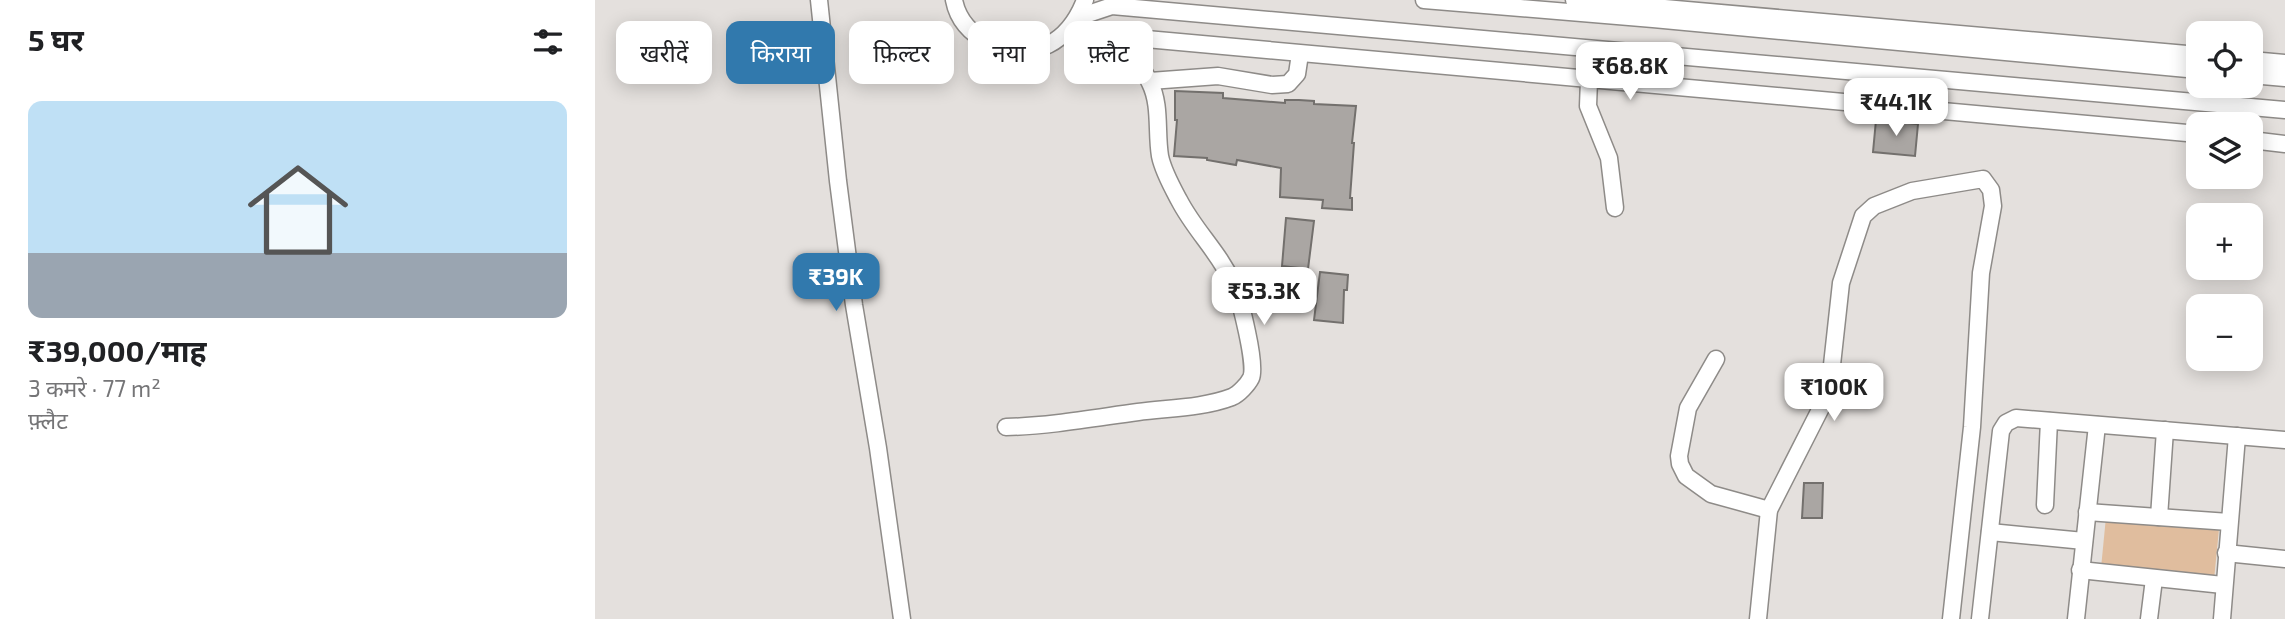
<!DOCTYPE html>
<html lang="hi">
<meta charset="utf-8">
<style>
:root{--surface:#fff;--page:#f6f6f6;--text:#202124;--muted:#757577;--line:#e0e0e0;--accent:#3179ad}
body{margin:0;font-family:"Exo 2","Noto Sans Devanagari",sans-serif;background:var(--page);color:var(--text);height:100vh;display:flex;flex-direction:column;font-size:26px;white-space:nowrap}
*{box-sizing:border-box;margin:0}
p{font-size:23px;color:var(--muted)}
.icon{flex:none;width:38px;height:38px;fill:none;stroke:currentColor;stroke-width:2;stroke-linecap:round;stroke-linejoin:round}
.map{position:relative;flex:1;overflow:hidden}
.sheet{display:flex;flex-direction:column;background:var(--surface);width:595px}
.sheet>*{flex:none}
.guide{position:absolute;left:21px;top:21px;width:665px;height:63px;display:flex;gap:14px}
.controls{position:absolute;left:1591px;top:21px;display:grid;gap:14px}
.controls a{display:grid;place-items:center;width:77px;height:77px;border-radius:14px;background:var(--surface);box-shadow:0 4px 18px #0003;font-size:35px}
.price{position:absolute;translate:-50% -60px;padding:0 16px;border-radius:14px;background:#fff;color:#222;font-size:23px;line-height:46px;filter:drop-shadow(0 2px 4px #0008)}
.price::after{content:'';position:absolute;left:50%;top:42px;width:21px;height:16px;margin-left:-10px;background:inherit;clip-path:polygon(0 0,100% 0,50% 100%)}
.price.on{background:var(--accent);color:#fff}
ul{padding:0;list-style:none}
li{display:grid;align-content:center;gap:14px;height:371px;padding:0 28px}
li+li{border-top:2px solid var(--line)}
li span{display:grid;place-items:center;height:217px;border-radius:14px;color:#555}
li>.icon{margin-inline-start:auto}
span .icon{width:126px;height:126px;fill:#fffc;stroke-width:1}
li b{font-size:30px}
h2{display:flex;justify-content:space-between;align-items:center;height:84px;padding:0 28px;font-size:30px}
.tag{padding:0 24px;border-radius:14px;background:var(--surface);box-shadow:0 4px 18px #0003;font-size:24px;line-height:63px}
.tag.on{background:var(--accent);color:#fff}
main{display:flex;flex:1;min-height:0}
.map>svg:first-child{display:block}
.green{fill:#e0bd9e}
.building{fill:#aaa6a3;stroke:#73706d;stroke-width:2}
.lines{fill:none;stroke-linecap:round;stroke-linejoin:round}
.minor-casing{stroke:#8e8b88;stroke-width:19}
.minor{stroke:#fff;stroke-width:16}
</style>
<main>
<section class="sheet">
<h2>5 घर<svg class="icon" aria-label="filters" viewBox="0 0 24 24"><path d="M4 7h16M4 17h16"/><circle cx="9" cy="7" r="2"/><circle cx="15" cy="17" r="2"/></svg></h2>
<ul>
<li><span style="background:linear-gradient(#bfe0f5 70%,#9aa5b1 0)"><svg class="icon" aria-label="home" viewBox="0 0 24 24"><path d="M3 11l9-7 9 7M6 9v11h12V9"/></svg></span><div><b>₹39,000/माह</b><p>3 कमरे · 77 m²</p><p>फ़्लैट</p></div></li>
</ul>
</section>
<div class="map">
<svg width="1690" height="619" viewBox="0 0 1690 619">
<rect width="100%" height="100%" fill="#e4e0dd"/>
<polygon class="green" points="1511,517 1624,529 1619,580 1506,568"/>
<g class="building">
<polygon points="580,91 628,93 628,98 690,103 690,100 704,100 719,101 719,104 761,106 757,143 759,143 755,198 757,198 757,210 727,208 728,200 685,197 686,168 642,160 641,165 612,160 612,158 579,156 582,120 580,120"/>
<polygon points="1281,120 1323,124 1320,156 1278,152"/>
<polygon points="691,218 719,221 713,269 687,266"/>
<polygon points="725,272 753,275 752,290 749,290 748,323 719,320"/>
<polygon points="1209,483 1228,483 1227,518 1207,518"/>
</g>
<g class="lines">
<defs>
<g id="minor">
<polyline points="224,0 243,181 259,305 283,448 307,619"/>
<path d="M359,0C363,21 377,35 396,44C439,63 474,42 490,0"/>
<polyline points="829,0 1058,19 1603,70"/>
<polyline points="979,0 1603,55"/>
<polyline points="484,17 517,6 1690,110"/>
<polyline points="478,25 497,32 518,36 1603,134"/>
<polyline points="1656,60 1690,63"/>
<polyline points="1656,75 1690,78"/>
<polyline points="994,80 993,106 1014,158 1020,208"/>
<polyline points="555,81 623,76 677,85 693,84 702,74 705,54"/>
<polyline points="1656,140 1690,144"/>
<polyline points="1121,359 1093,408 1084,456 1085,464 1091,476 1116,494 1174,510"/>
<path d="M411,427C455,426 499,418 543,412C574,408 608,408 637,397C644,394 653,384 656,378C662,365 645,299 639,285C624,252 600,231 584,200C577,187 568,171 565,156C561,132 566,105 555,83C549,68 533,53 521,42L518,36"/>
<polyline points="1450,505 1454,421"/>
<polyline points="1492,512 1634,522"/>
<polyline points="1564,517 1570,430"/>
<polyline points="1395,532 1489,541"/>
<polyline points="1631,553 1690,559"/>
<polyline points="1485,570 1628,585"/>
<polyline points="1163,619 1174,510 1232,396 1235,383 1246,283 1268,216 1279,206 1317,191 1388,179 1396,190 1398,206 1386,273 1377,427 1356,619"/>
<polyline points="1385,619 1406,431 1411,423 1421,418 1690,440"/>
<polyline points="1481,619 1502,425"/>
<polyline points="1554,619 1559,579"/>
<polyline points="1627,619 1642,436"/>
</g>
</defs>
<use href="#minor" class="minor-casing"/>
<use href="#minor" class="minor"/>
</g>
</svg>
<div class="controls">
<a><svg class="icon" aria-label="locate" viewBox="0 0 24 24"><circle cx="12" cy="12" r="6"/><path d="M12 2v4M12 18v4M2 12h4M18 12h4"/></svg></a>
<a><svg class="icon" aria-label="layers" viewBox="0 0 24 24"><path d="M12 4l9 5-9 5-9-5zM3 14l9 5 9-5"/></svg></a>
<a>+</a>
<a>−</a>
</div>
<b class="price" style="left:1035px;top:102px">₹68.8K</b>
<b class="price" style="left:1301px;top:138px">₹44.1K</b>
<b class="price on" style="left:241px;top:313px">₹39K</b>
<b class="price" style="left:669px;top:327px">₹53.3K</b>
<b class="price" style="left:1239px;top:423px">₹100K</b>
<div class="guide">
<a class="tag">खरीदें</a>
<a class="tag on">किराया</a>
<a class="tag">फ़िल्टर</a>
<a class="tag">नया</a>
<a class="tag">फ़्लैट</a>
</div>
</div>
</main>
